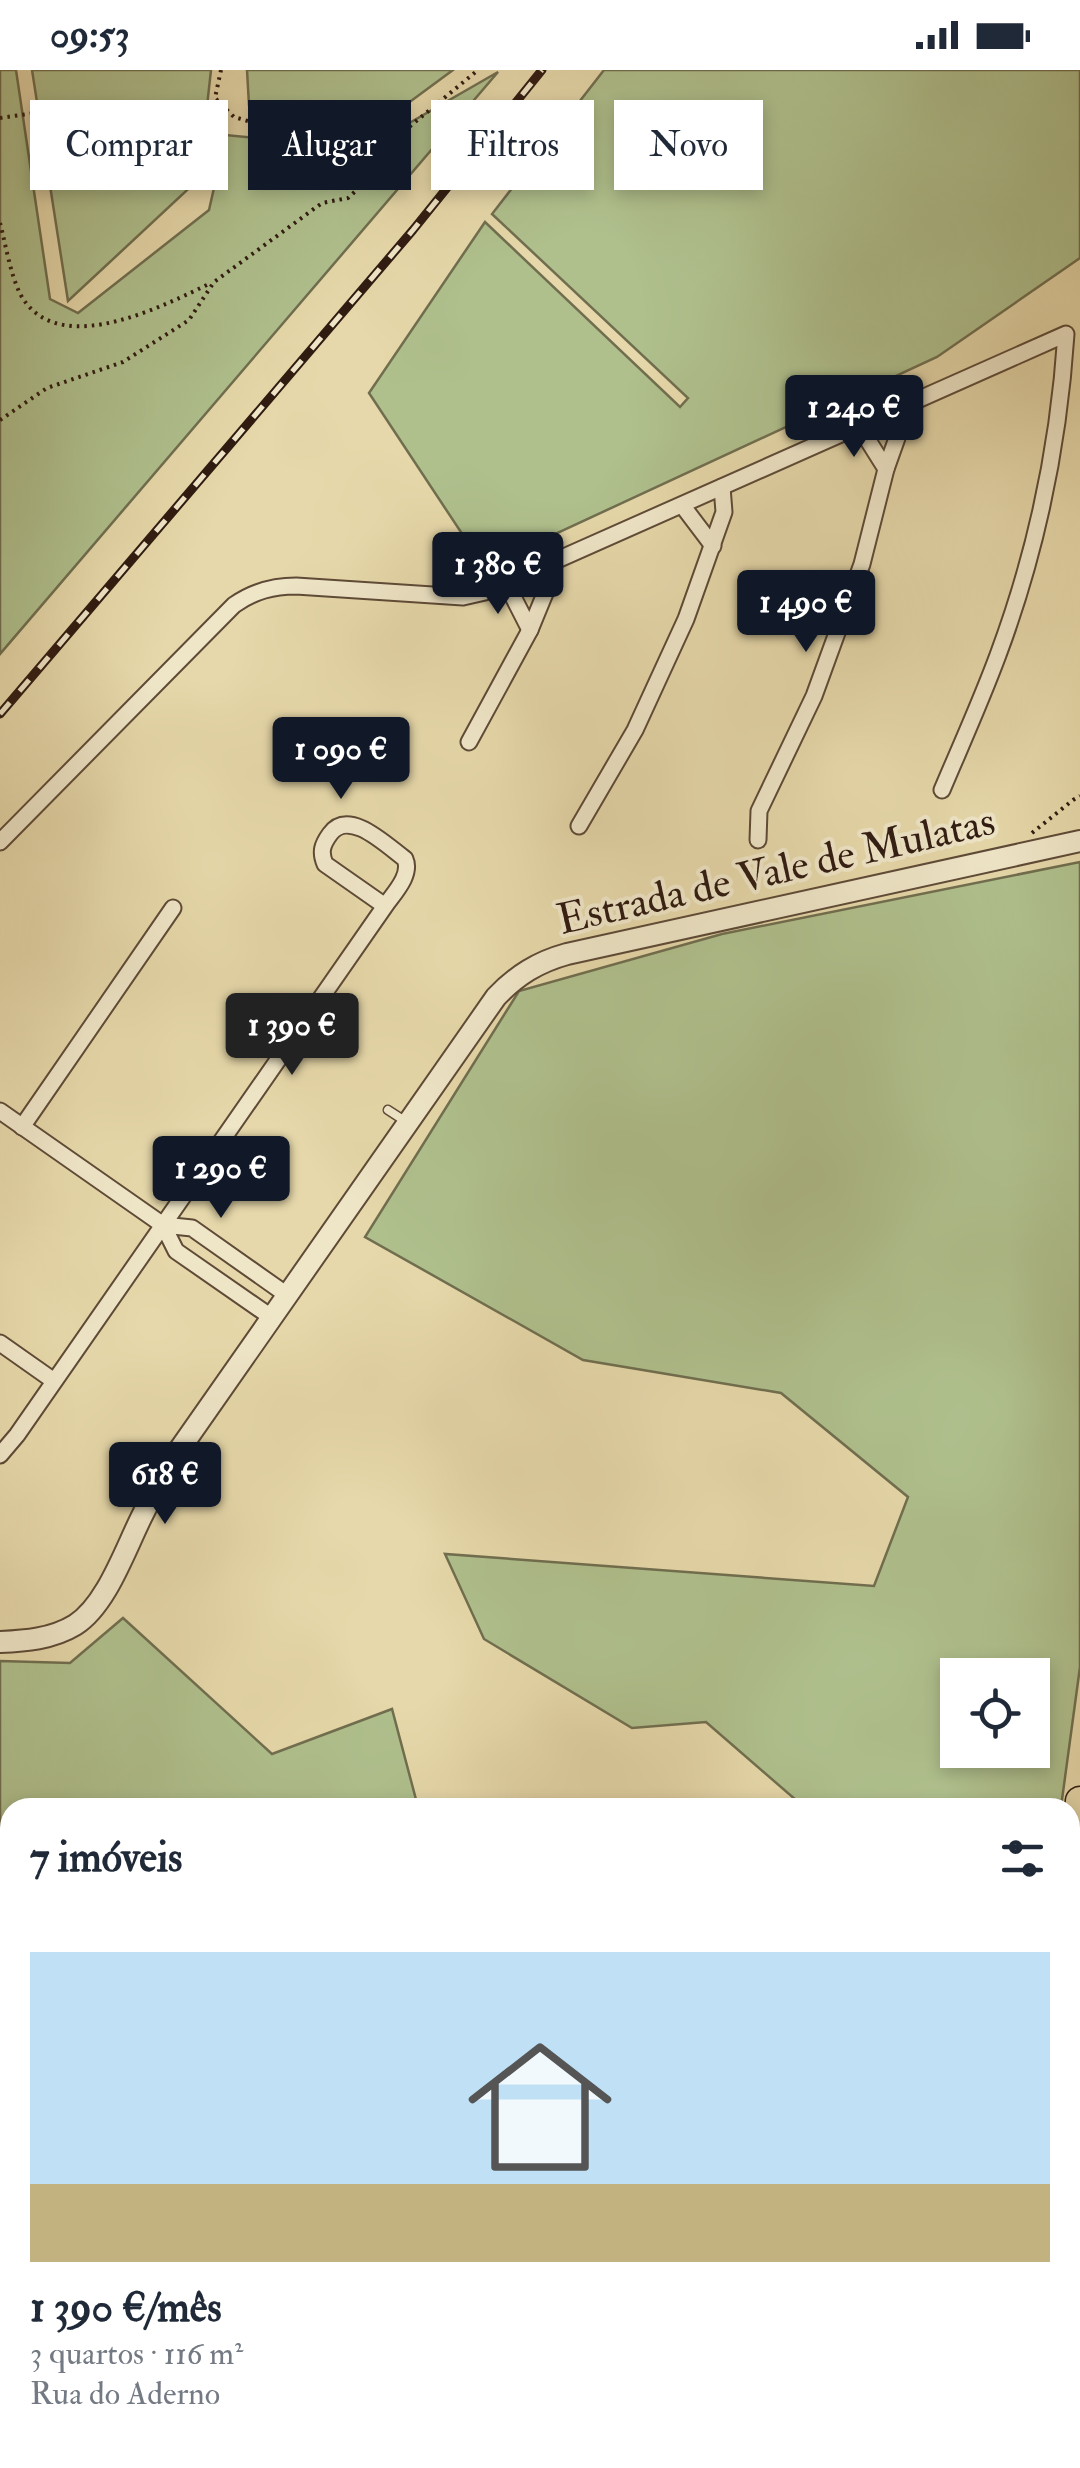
<!DOCTYPE html>
<html lang="pt">
<meta charset="utf-8">
<style>
:root{--surface:#fff;--page:#f2f2f3;--text:#1f2937;--muted:#747a83;--accent:#111827}
body{margin:0;font-family:"IM FELL Double Pica",serif;background:var(--page);color:var(--text);height:100vh;display:flex;flex-direction:column;font-size:38px;white-space:nowrap}
*{box-sizing:border-box;margin:0}
p{font-size:32px;color:var(--muted)}
.icon{flex:none;width:55px;height:55px;fill:none;stroke:currentColor;stroke-width:2;stroke-linecap:round;stroke-linejoin:round}
.map{position:relative;flex:1;overflow:hidden}
.sheet{position:absolute;left:0px;top:1728px;width:1080px;height:672px;display:flex;flex-direction:column;background:var(--surface);border-radius:30px 30px 0 0;box-shadow:0 5px 15px #0003}
.sheet>*{flex:none}
.hud{position:absolute;left:30px;top:30px;width:1020px;height:90px;display:flex;gap:20px}
.buttons{position:absolute;left:940px;top:1588px;display:grid;gap:20px}
.buttons a{display:grid;place-items:center;width:110px;height:110px;border-radius:0px;background:var(--surface);box-shadow:0 5px 15px #0003;font-size:50px}
.price{position:absolute;translate:-50% -85px;padding:0 22px;border-radius:10px;background:var(--accent);color:#fff;font-size:32px;line-height:65px;filter:drop-shadow(0 2px 5px #0008)}
.price::after{content:'';position:absolute;left:50%;top:60px;width:30px;height:22px;margin-left:-15px;background:inherit;clip-path:polygon(0 0,100% 0,50% 100%)}
.price.selected{background:#222;color:#fff}
ul{padding:0;list-style:none}
li{display:grid;align-content:center;gap:20px;height:530px;padding:0 30px}
li span{display:grid;place-items:center;height:310px;border-radius:0px;color:#555}
li>.icon{margin-inline-start:auto}
span .icon{width:180px;height:180px;fill:#fffc;stroke-width:1}
li b{font-size:42px}
h2{display:flex;justify-content:space-between;align-items:center;height:120px;padding:0 30px;font-size:42px}
.chip{padding:0 35px;border-radius:0px;background:var(--surface);box-shadow:0 5px 15px #0003;font-size:35px;line-height:90px}
.chip.selected{background:var(--accent);color:#fff}
.status{display:flex;justify-content:space-between;align-items:center;height:70px;padding:0 50px;background:var(--surface);direction:ltr}
.status svg{height:28px;fill:currentColor}
.map>svg:first-child{display:block}
.green{fill:#afc08d;stroke:#706e4f;stroke-width:2.5;fill-rule:evenodd}
.lines{fill:none;stroke-linecap:round;stroke-linejoin:round}
.service-casing{stroke:#5e4a37;stroke-width:11}
.minor-casing{stroke:#5e4a37;stroke-width:19}
.tertiary-casing{stroke:#5e4a37;stroke-width:24}
.motorway-casing{stroke:#301b11;stroke-width:31}
.path{stroke:#301b11;stroke-width:4;stroke-dasharray:2.5 5;stroke-linecap:butt}
.service{stroke:#efe6c8;stroke-width:8}
.minor{stroke:#efe6c8;stroke-width:15}
.tertiary{stroke:#efe6c8;stroke-width:20}
.motorway{stroke:#e6d8aa;stroke-width:28}
.rail-casing{stroke:#301b11;stroke-width:9}
.rail{stroke:#efe6c8;stroke-width:5;stroke-dasharray:15;stroke-linecap:butt}
.labels{text-anchor:middle;dominant-baseline:central;stroke-width:8;stroke-linejoin:round;paint-order:stroke}
.street-label{font-size:42px;fill:#301b11;stroke:#efe6c8}
</style>
<div class="status"><b>09:53</b><svg viewBox="0 0 49 12"><path d="M0 12V9h3v3zM5 12V6h3v6zM10 12V3h3v9zM15 12V0h3v12zM26 1h20v11H26zM47 4h2v5h-2z"/></svg></div>
<div class="map">
<svg width="1080" height="2398" viewBox="0 0 1080 2398">
<rect width="100%" height="100%" fill="#e6d8aa"/>
<filter id="stains"><feTurbulence type="fractalNoise" baseFrequency=".002" numOctaves="4"/><feColorMatrix values="0 0 0 0 .2 0 0 0 0 .09 0 0 0 0 .02 0 0 0 .5 -.17"/></filter>
<radialGradient id="worn" r=".72"><stop offset=".6" stop-color="#630" stop-opacity="0"/><stop offset="1" stop-color="#630" stop-opacity=".3"/></radialGradient>
<g class="green">
<polygon points="0,0 16,0 50,229 78,243 209,140 226,65 364,79 498,2 0,584"/>
<polygon points="32,0 211,0 199,109 68,231"/>
<polygon points="247,0 453,0 392,45 249,35"/>
<polygon points="604,0 1080,0 1080,188 937,287 484,497 369,323 485,152 680,337 688,328 492,144"/>
<path d="M1080,792V1597L1061,1737H804L706,1652L632,1658L484,1569L445,1484L874,1516L908,1427L781,1323L583,1290L365,1167L519,921L722,864ZM958,1605H1032V1680H958Z"/>
<polygon points="123,1548 272,1684 392,1639 418,1737 10,1738 10,2028 0,2035 0,1591 70,1593"/>
<polygon points="238,2390 438,2390 421,2398 235,2398"/>
<polygon points="496,2390 995,2390 994,2398 482,2398"/>
</g>
<g class="lines">
<defs>
<polyline id="service" points="388,1040 405,1051"/>
<g id="minor">
<polyline points="859,356 886,399"/>
<polyline points="682,435 713,476"/>
<polyline points="506,513 530,560"/>
<polyline points="469,672 530,560 546,521 540,498"/>
<polyline points="579,756 635,660 686,549 724,442 722,417"/>
<polyline points="758,770 759,741 814,626 862,494 886,399 897,368 895,341"/>
<path d="M0,772L234,535C254,521 273,516 296,516L463,527L485,522L1066,264C1059,373 1036,483 998,585C981,631 961,675 942,720"/>
<polyline points="0,1041 163,1155 176,1181 271,1247"/>
<polyline points="22,1057 173,838"/>
<polyline points="163,1155 192,1158 287,1225"/>
<polyline points="0,1273 54,1311"/>
<path d="M0,1385L17,1365L385,836C394,823 412,805 405,789C386,775 349,738 330,764C322,775 320,782 325,794L385,836"/>
</g>
<path id="tertiary" d="M0,1572C25,1571 52,1569 75,1555C107,1535 126,1477 143,1444C153,1423 165,1403 177,1383L496,927C517,905 538,892 567,884L1080,771"/>
<g id="motorway">
<polyline points="1070,1817 1080,1731"/>
<polyline points="1070,2182 1080,2070"/>
<polyline points="1016,2398 1017,2390"/>
<polyline points="1054,2398 1055,2390"/>
</g>
</defs>
<use href="#service" class="service-casing"/>
<use href="#minor" class="minor-casing"/>
<use href="#tertiary" class="tertiary-casing"/>
<use href="#motorway" class="motorway-casing"/>
<g class="path">
<polyline points="221,0 215,28 234,47 272,58 309,60 333,66 397,67"/>
<polyline points="0,48 62,39"/>
<path d="M0,153C6,175 12,216 26,233C67,286 165,235 211,213"/>
<polyline points="0,350 47,318 123,292 189,250 214,212 322,133 348,128 387,92 397,67 478,0"/>
<polyline points="1032,763 1073,730 1080,726"/>
<polyline points="817,1738 826,1730"/>
<polyline points="0,2041 10,2032"/>
<polyline points="0,2333 10,2336"/>
<polyline points="113,2390 130,2398"/>
<polyline points="226,2398 229,2390"/>
<polyline points="456,2398 472,2390"/>
</g>
<use href="#service" class="service"/>
<use href="#minor" class="minor"/>
<use href="#tertiary" class="tertiary"/>
<use href="#motorway" class="motorway"/>
<defs>
<polyline id="rail" points="0,644 413,160 542,0"/>
</defs>
<use href="#rail" class="rail-casing"/>
<use href="#rail" class="rail"/>
</g>
<g class="labels">
<g class="street-label">
<text transform="translate(776 801) rotate(-13)">Estrada de Vale de Mulatas</text>
</g>
</g>
<rect width="100%" height="100%" filter="url(#stains)"/>
<rect width="100%" height="100%" fill="url(#worn)"/>
</svg>
<div class="buttons">
<a><svg class="icon" aria-label="locate" viewBox="0 0 24 24"><circle cx="12" cy="12" r="6"/><path d="M12 2v4M12 18v4M2 12h4M18 12h4"/></svg></a>
</div>
<b class="price" style="left:854px;top:390px">1 240 €</b>
<b class="price" style="left:498px;top:547px">1 380 €</b>
<b class="price" style="left:806px;top:585px">1 490 €</b>
<b class="price" style="left:341px;top:732px">1 090 €</b>
<b class="price selected" style="left:292px;top:1008px">1 390 €</b>
<b class="price" style="left:221px;top:1151px">1 290 €</b>
<b class="price" style="left:165px;top:1457px">618 €</b>
<div class="hud">
<a class="chip">Comprar</a>
<a class="chip selected">Alugar</a>
<a class="chip">Filtros</a>
<a class="chip">Novo</a>
</div>
<section class="sheet">
<h2>7 imóveis<svg class="icon" aria-label="filters" viewBox="0 0 24 24"><path d="M4 7h16M4 17h16"/><circle cx="9" cy="7" r="2"/><circle cx="15" cy="17" r="2"/></svg></h2>
<ul>
<li><span style="background:linear-gradient(#bfe0f5 75%,#c2b280 0)"><svg class="icon" aria-label="home" viewBox="0 0 24 24"><path d="M3 11l9-7 9 7M6 9v11h12V9"/></svg></span><div><b>1 390 €/mês</b><p>3 quartos · 116 m²</p><p>Rua do Aderno</p></div></li>
</ul>
</section>
</div>
